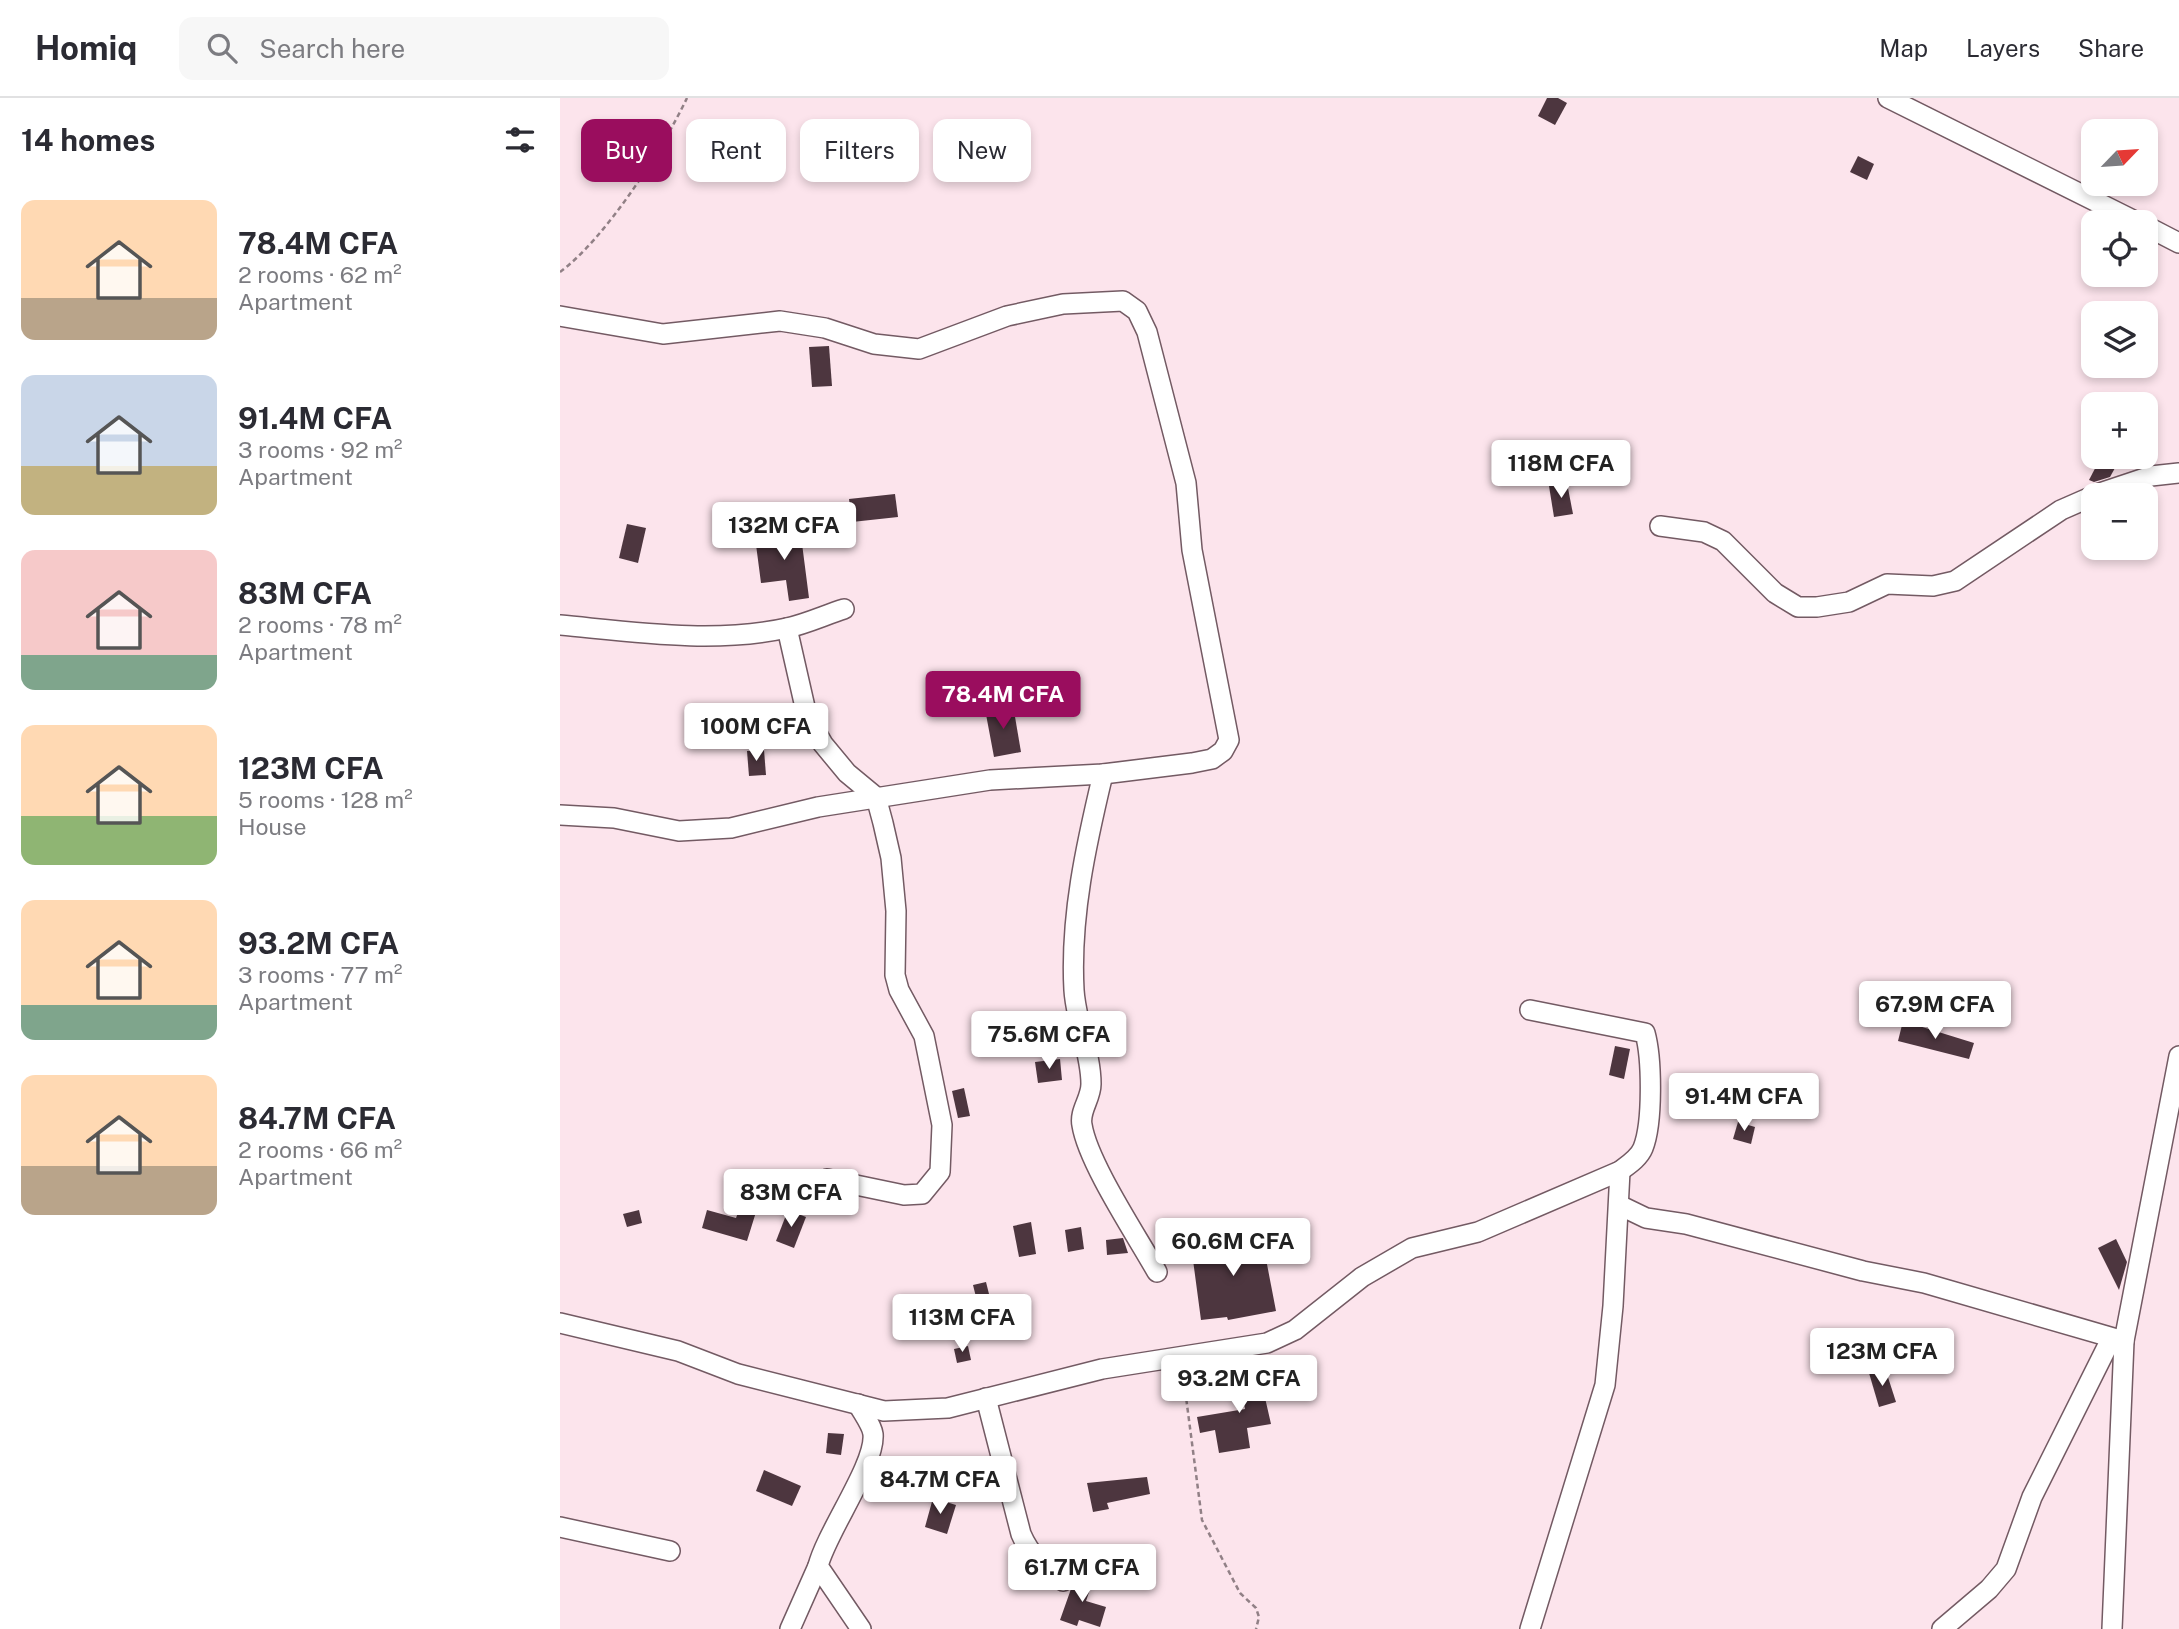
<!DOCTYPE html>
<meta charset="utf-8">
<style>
:root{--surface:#fff;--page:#f7f7f7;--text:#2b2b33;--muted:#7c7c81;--line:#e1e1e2;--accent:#9a0d5e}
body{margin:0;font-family:"Public Sans",sans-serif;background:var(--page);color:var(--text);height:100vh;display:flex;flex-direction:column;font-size:26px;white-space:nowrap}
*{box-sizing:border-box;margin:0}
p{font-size:23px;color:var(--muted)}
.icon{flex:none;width:38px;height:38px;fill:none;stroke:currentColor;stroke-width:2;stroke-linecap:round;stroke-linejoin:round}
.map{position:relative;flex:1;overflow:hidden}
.details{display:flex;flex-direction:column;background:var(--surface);width:560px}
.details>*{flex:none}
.hud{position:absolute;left:21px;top:21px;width:665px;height:63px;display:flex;gap:14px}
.needle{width:46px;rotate:65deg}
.tools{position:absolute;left:1521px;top:21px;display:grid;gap:14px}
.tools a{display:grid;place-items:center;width:77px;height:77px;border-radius:14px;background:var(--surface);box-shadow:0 4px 10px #0003;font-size:35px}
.price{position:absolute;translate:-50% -60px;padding:0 16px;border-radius:7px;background:#fff;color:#222;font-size:23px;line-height:46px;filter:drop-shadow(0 2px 4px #0008)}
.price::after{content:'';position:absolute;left:50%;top:42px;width:21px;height:16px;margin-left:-10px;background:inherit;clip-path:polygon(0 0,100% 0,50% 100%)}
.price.current{background:var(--accent);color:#fff}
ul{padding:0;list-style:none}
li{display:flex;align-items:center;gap:21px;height:175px;padding:0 21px}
li span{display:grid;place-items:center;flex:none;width:196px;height:140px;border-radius:14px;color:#555}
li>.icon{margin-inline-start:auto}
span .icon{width:84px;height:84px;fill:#fffc;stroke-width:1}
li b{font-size:30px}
h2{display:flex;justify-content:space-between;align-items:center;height:84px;padding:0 21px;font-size:30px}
.pill{padding:0 24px;border-radius:14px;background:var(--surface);box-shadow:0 4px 10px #0003;font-size:24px;line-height:63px}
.pill.current{background:var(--accent);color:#fff}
header{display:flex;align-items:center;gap:42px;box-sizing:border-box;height:98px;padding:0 35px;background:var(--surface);border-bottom:2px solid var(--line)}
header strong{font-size:33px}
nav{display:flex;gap:38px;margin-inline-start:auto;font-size:24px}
.search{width:490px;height:63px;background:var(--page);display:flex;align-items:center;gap:18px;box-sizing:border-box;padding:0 24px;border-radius:14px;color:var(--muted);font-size:26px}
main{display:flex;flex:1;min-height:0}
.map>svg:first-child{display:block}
.building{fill:#4d363f}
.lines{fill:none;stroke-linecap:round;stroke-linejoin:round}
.minor-casing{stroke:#735a63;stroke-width:22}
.path{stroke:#918086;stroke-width:2.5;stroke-dasharray:5 3.5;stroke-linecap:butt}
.minor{stroke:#fff;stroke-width:19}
</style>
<header>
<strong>Homiq</strong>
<div class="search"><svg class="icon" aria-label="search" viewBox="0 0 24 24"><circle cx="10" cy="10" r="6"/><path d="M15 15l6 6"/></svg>Search here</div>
<nav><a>Map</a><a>Layers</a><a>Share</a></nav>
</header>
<main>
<section class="details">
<h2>14 homes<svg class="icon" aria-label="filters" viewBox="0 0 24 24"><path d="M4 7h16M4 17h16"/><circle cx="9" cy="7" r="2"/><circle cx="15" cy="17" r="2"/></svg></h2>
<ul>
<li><span style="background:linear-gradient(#ffd9b3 70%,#b9a48a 0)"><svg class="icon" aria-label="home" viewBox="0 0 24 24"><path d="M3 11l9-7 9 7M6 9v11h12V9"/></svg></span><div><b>78.4M CFA</b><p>2 rooms · 62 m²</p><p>Apartment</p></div></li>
<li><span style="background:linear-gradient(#c9d6e8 65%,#c2b280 0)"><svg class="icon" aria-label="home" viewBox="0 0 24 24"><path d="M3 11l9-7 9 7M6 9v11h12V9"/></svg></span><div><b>91.4M CFA</b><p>3 rooms · 92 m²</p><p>Apartment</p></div></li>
<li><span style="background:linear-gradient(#f6c9c9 75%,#7fa58c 0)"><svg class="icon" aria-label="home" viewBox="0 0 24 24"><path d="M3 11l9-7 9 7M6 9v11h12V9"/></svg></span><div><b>83M CFA</b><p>2 rooms · 78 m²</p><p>Apartment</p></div></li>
<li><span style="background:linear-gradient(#ffd9b3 65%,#8fb573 0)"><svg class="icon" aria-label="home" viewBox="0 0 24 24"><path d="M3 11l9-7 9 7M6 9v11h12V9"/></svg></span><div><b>123M CFA</b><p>5 rooms · 128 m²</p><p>House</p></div></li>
<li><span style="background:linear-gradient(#ffd9b3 75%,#7fa58c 0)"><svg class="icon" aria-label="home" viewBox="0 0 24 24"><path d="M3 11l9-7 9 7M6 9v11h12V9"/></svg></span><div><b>93.2M CFA</b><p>3 rooms · 77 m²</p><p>Apartment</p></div></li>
<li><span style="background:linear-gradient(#ffd9b3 65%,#b9a48a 0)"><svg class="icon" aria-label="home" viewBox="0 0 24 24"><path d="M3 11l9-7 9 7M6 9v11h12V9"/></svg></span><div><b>84.7M CFA</b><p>2 rooms · 66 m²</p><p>Apartment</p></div></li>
</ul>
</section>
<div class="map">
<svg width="1619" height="1531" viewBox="0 0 1619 1531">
<rect width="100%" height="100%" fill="#fce4ec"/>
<g class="building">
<polygon points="987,0 998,0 1007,5 995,27 978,18"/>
<polygon points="1298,58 1314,66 1307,82 1290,74"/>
<polygon points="269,248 272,288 252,289 249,249"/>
<polygon points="1541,359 1561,359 1550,379 1534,384 1529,382"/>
<polygon points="1007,385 1013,416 994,419 989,388"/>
<polygon points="335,396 338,419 292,424 289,401"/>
<polygon points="67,426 86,430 78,465 59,460"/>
<polygon points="240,430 249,500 229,503 226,482 201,485 195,439"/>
<polygon points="453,607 461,654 434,659 425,611"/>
<polygon points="204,652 206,677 189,678 187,653"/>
<polygon points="1343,923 1414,945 1409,961 1338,943"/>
<polygon points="1055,948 1070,951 1064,981 1049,977"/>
<polygon points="500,961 502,982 478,985 475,964"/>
<polygon points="404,990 410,1018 398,1020 392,993"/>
<polygon points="1178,1024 1195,1029 1191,1046 1173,1041"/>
<polygon points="180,1109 196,1114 187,1143 142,1130 147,1112 176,1120"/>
<polygon points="79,1112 82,1125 67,1129 63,1116"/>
<polygon points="228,1112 246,1119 234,1150 216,1143"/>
<polygon points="471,1124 476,1156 459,1159 453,1128"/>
<polygon points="521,1129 524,1151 508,1154 505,1132"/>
<polygon points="701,1135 716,1213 668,1222 667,1219 641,1222 631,1147"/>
<polygon points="563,1140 568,1155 547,1157 546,1142"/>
<polygon points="1556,1141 1567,1164 1559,1192 1538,1150"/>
<polygon points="426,1184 429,1196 416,1199 413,1187"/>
<polygon points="462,1197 465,1213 439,1218 443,1225 418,1241 411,1229"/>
<polygon points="408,1248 411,1262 397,1265 394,1251"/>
<polygon points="698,1269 711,1326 687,1330 690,1350 659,1355 655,1332 640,1335 637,1319 685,1311 678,1272"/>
<polygon points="1325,1270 1336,1304 1319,1309 1309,1275"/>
<polygon points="268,1335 284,1336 281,1357 266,1355"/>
<polygon points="204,1372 241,1388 232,1408 196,1393"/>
<polygon points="587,1379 590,1396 547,1405 549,1411 533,1414 527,1385"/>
<polygon points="373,1400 396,1407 387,1436 365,1429"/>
<polygon points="517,1474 534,1480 526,1503 546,1509 540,1529 519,1522 517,1528 500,1522"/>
</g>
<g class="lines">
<defs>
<g id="minor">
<polyline points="1328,0 1577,124"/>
<polyline points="1586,128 1619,145"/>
<polyline points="0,218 103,236 220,223 265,230 314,246 359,251 447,218 503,206 563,203 577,213 587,234 626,385 632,452 669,642 663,653 652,661 632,665 543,676 430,682 258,709 171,730 119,733 54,720 0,717"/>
<polyline points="1534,397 1591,378 1619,375"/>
<polyline points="1100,428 1144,434 1163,443 1215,495 1238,509 1257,509 1289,504 1327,486 1373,488 1395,483 1501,412 1533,398"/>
<path d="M0,527C74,534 154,546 227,530C246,526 265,517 284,511"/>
<polyline points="227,530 247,618 263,646 287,675 316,699 323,725 331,760 336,813 335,877 339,892 364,938 382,1027 380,1074 362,1096 344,1097 267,1081"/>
<path d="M543,676C526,747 510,819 514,892C516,925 531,954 531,986C531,1001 519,1013 522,1027C528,1065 577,1138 597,1174"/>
<polyline points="1059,1107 1086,1120 1126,1126 1303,1173 1364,1185 1564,1243"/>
<path d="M0,1225L118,1253L178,1276L324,1313L388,1310L542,1271L707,1245L735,1232L802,1179L852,1150L918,1134L1060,1073C1068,1067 1079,1060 1083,1050C1093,1025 1092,960 1085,935L970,912"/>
<path d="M426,1300L461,1436C470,1457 484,1470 503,1483"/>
<path d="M298,1306C302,1314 312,1327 313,1336C316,1366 267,1433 258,1468L301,1531"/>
<polyline points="0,1429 110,1453"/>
<polyline points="230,1531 258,1468"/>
<polyline points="970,1531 1045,1287 1053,1208 1060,1073"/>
<polyline points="1382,1531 1429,1491 1446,1471 1472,1399 1551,1241"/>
<polyline points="1552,1531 1564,1243 1619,958"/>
</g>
</defs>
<use href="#minor" class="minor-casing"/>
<g class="path">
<path d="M0,174C46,140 102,52 127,0"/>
<polyline points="623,1276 642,1422 680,1495 696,1510 699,1519 696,1531"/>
</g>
<use href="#minor" class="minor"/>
</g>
</svg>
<div class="tools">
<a><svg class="needle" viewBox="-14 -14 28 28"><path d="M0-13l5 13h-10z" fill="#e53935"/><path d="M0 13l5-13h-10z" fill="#7c7c81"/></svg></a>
<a><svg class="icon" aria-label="locate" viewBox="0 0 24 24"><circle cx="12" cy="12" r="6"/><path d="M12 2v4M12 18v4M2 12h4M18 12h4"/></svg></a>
<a><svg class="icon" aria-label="layers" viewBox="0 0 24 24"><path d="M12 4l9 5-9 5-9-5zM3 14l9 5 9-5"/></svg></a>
<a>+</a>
<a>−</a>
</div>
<b class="price" style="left:1001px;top:402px">118M CFA</b>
<b class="price" style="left:224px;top:464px">132M CFA</b>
<b class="price current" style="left:443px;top:633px">78.4M CFA</b>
<b class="price" style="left:196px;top:665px">100M CFA</b>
<b class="price" style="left:1375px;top:943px">67.9M CFA</b>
<b class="price" style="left:489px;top:973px">75.6M CFA</b>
<b class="price" style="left:1184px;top:1035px">91.4M CFA</b>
<b class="price" style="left:231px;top:1131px">83M CFA</b>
<b class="price" style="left:673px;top:1180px">60.6M CFA</b>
<b class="price" style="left:402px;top:1256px">113M CFA</b>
<b class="price" style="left:1322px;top:1290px">123M CFA</b>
<b class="price" style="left:679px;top:1317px">93.2M CFA</b>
<b class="price" style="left:380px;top:1418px">84.7M CFA</b>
<b class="price" style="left:522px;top:1506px">61.7M CFA</b>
<div class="hud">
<a class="pill current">Buy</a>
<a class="pill">Rent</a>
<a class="pill">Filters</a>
<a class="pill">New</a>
</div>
</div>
</main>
